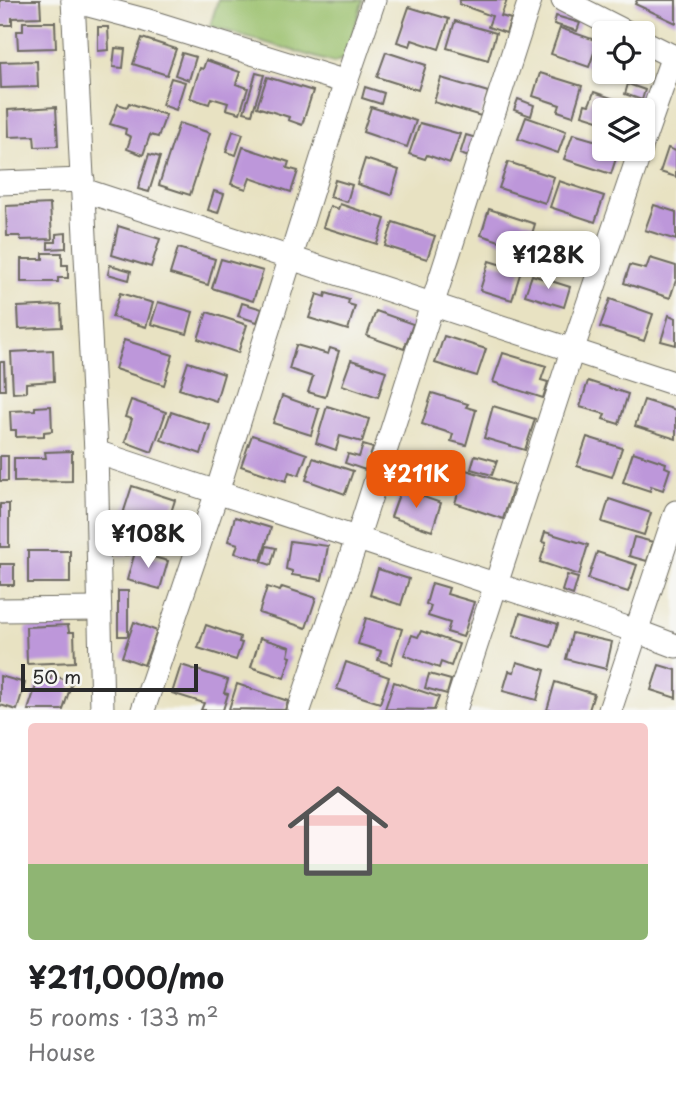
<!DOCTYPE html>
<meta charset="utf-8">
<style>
:root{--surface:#fff;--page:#f6f6f6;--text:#202124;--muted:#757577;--line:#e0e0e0;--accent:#ea580c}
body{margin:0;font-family:"Playpen Sans",sans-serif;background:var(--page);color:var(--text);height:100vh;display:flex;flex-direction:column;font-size:26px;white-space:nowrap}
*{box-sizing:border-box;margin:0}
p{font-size:23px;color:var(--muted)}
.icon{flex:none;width:38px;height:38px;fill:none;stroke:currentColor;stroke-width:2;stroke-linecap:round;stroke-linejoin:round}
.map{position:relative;height:710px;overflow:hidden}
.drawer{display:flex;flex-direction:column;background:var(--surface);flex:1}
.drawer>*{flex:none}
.controls{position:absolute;left:592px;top:21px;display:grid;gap:14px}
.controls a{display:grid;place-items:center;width:63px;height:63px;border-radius:7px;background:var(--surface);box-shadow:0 2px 5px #0004;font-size:35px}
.scale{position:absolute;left:21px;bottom:18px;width:177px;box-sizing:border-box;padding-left:7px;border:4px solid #2b2b2b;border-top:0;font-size:19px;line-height:24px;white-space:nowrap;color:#2b2b2b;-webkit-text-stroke:5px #f6f6f2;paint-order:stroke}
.price{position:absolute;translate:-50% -60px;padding:0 16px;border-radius:14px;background:#fff;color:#222;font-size:23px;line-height:46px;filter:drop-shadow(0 2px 4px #0008)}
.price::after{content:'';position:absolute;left:50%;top:42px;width:21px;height:16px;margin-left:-10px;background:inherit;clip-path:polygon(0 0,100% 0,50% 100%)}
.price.current{background:var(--accent);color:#fff}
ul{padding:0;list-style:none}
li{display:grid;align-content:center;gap:14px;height:371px;padding:0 28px}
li+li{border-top:2px solid var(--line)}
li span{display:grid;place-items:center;height:217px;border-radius:7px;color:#555}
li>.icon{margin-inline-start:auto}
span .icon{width:126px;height:126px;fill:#fffc;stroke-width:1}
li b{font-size:30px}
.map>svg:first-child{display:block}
.green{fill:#9ac06c;stroke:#62764c;stroke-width:2}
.building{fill:#bd97da}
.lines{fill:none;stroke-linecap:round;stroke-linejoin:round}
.street-casing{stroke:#6d6b60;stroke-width:25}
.street{stroke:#fff;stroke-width:23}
</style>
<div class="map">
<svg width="676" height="710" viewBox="0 0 676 710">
<rect width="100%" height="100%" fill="#f6f6f2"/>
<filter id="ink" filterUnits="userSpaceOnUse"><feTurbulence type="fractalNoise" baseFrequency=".0143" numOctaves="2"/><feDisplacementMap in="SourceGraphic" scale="14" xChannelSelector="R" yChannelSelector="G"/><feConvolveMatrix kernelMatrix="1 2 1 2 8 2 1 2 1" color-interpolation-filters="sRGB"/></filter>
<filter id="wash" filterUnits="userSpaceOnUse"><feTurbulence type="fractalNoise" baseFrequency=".00686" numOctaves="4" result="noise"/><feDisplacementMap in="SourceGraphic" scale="28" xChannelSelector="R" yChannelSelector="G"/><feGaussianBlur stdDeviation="1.57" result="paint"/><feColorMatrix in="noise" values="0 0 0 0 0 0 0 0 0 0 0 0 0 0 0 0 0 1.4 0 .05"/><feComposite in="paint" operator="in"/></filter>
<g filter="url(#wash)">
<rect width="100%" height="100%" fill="#e8e2c2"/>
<polygon class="green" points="218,0 363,0 346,57 334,63 210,26"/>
<g id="blocks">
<g class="building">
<polygon points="0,0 40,0 41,17 12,18 12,25 0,25"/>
<polygon points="460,0 507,0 501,16 511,19 506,33 488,27 492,16 459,4"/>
<polygon points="637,0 676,0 676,23 635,4"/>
<polygon points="409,7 449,19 439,49 412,40 410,46 397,42"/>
<polygon points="556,16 580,23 577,31 554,24"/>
<polygon points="455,21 496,33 488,60 447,48"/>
<polygon points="23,22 55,22 56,48 18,49 17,31 23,31"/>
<polygon points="98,27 108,27 109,50 98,51"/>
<polygon points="560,28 598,41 589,67 551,54"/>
<polygon points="142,38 176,49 167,75 133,64"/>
<polygon points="604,43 604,71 595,68"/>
<polygon points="115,48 125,49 123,68 113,67"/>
<polygon points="386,52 426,65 418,90 377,77"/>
<polygon points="182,53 196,57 189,80 175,75"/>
<polygon points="206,60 240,72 236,84 248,88 240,113 226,109 228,103 211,98 209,104 190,98 200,68 203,69"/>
<polygon points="37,61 38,87 1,88 0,62"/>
<polygon points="607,72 637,72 634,81"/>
<polygon points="256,73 264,75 252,114 244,112"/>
<polygon points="540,73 582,86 573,116 558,111 560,105 533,96"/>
<polygon points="267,77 313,91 302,125 288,120 289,117 257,107"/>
<polygon points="171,78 185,82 176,110 162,105"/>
<polygon points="441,78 488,92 481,116 434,102"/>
<polygon points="628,84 645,90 642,100 625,94"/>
<polygon points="365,87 384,93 381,104 362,98"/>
<polygon points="594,92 629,104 626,110 604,110 604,122 582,115 585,104 589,105"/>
<polygon points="518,99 534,105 531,116 514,110"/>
<polygon points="129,103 166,115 158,137 150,135 143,155 127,149 131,137 125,134 126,129 110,124 118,104 127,107"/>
<polygon points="56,107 58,146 35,147 34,136 9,137 8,110"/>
<polygon points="371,107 416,121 407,147 363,132"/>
<polygon points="526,117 566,131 558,153 518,139"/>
<polygon points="179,123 210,133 190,195 159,185"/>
<polygon points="420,123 460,134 450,163 427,155 425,159 409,154"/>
<polygon points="233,131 243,134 236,155 226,152"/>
<polygon points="573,134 604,143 604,149 619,149 611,174 564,159"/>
<polygon points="466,135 476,138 469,157 460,154"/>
<polygon points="243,147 289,162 287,168 298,171 291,192 250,178 246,189 231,184"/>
<polygon points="668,148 676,151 676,177 660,172"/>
<polygon points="149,154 160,157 149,192 138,189"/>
<polygon points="365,159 399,170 391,195 357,184"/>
<polygon points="508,162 554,177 545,203 499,188"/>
<polygon points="335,180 352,185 347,202 330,197"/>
<polygon points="559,181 604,196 595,222 550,207"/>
<polygon points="214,191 224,194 218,213 208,210"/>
<polygon points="50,204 52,239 21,240 20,236 7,236 6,206"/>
<polygon points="340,204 385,219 377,244 323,227 330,206 338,209"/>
<polygon points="654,205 676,212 676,240 645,230"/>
<polygon points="489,209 535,224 527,250 481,235"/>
<polygon points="393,222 435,236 427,259 385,246"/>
<polygon points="118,226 160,239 151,267 112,255"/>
<polygon points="66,233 66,248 48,249 48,242 56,242 56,234"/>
<polygon points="551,234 589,246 581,273 543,261"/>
<polygon points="178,248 215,259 208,285 170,274"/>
<polygon points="43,253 62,253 62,265 68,265 68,278 58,278 58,282 21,282 21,259 43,259"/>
<polygon points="650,258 676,266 676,280 670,298 624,283 630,265 646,269"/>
<polygon points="221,259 263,271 253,301 212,288"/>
<polygon points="489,261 521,271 512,300 480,290"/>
<polygon points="110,265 131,271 129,280 108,274"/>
<polygon points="532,275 570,287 564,307 525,295"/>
<polygon points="120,293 153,303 146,327 112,317"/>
<polygon points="326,293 349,300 348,304 355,306 348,330 309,318 317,294 325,297"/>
<polygon points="610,299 653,314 644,341 600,327"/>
<polygon points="158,302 193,312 187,334 151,324"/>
<polygon points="242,303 262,309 257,322 238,316"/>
<polygon points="61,305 62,327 19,329 18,307"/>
<polygon points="376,311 413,324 404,349 367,336"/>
<polygon points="207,312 247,325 238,353 198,339"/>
<polygon points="669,315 676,318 676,345 661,341"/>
<polygon points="444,336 486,349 477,376 435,363"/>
<polygon points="124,340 173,355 164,385 115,369"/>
<polygon points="296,345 328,354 330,348 339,351 325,397 308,392 313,377 289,369"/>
<polygon points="53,350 54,381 26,383 26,392 13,393 11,352"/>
<polygon points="503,353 546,366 541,380 548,382 543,398 493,382"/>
<polygon points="351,360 386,371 378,397 342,385"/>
<polygon points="0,362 4,362 5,390 0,390"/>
<polygon points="188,362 224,374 216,401 179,389"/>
<polygon points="588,381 628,394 619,424 603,419 605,414 580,407"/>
<polygon points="432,393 468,404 466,407 476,410 466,445 451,441 453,434 422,424"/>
<polygon points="282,396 319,409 311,435 273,423"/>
<polygon points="131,400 166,412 152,452 125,442 132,419 125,417"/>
<polygon points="644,400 676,410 676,439 635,426"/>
<polygon points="51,406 52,431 44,432 44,436 16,437 16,430 11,430 10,411 35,410 35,407"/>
<polygon points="327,406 369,419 362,442 340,436 336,450 316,443"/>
<polygon points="493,406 535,419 525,450 484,438"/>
<polygon points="171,412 210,425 201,454 161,440"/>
<polygon points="252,435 307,454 299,475 289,472 286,481 241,466"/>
<polygon points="587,437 622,448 612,477 577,466"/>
<polygon points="363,445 373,448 365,470 345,463 348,454 359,457"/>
<polygon points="72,451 72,481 14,482 14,458 46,458 45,452"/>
<polygon points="633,452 666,463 665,467 670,469 663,490 651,486 650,491 623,482"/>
<polygon points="475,455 497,461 492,475 471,469"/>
<rect x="0" y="456" width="8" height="25"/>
<polygon points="313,458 353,471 345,494 306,480"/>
<polygon points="466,470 514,485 503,519 455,503"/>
<polygon points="132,486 175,500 165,531 122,517"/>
<polygon points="401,489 441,503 432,531 391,517"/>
<polygon points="609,499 651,513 644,535 602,522"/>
<rect x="0" y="504" width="9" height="43"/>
<polygon points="235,517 271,528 261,560 235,553 238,544 228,541"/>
<polygon points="117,529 137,537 137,549 129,549 129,555 118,555"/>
<polygon points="545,532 588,545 579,575 540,562 546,543 542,542"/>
<polygon points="634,537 653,542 647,561 629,556"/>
<polygon points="290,541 328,546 322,580 292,575 292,571 286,569"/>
<polygon points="267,546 276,548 271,565 262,562"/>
<rect x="28" y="551" width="42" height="32"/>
<polygon points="135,552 168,561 160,589 127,580"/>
<polygon points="597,552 637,565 628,592 588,579"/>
<rect x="0" y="564" width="14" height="21"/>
<polygon points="378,569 409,579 401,605 370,595"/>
<polygon points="567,575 578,578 573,595 562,591"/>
<polygon points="432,583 449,588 447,594 474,602 463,637 447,632 450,623 428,616 431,606 426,604"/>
<polygon points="267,587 280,591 282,587 316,598 306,628 259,613"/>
<rect x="118" y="591" width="10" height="45"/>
<polygon points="520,613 558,624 551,647 513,636"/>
<polygon points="366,618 402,629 391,664 378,660 381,651 358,644"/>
<polygon points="134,622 157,631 144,665 122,657"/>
<polygon points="68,625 69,632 74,632 75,662 27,664 26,627"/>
<polygon points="206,625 240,637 239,642 242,643 236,660 198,648"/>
<polygon points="421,631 459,644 451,666 441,662 439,668 404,655 412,635 418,637"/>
<polygon points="572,633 612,642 606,669 566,659"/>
<polygon points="260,638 290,647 288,656 291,657 284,678 251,667"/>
<polygon points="346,662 389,677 380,703 337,689"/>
<polygon points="517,662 545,670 537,700 503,691 509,671 514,672"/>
<polygon points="181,665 228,680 224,693 228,694 223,710 201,710 204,703 172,693"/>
<polygon points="659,665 676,670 676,698 651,690"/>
<polygon points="429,674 451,680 447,694 425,688"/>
<polygon points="52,675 72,682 63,710 28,710 38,680 50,679"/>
<polygon points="0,676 25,683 17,710 0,705"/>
<polygon points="394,682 439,697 434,710 385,709"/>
<polygon points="555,682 594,694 589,710 547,710"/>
<polygon points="237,684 288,701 285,710 229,709"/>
</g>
</g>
</g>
<g filter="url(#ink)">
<use href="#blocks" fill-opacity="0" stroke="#6d6b60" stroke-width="2"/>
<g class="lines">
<defs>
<g id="street">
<polyline points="73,0 96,452 102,710"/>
<polyline points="563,0 628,33"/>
<polyline points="73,1 145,20 346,82"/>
<polyline points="642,41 676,58"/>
<polyline points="642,144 673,56"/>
<polyline points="0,183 83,180"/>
<polyline points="83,190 676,384"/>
<polyline points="96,452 636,631 676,646"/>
<polyline points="0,610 99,609"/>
<polyline points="143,710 217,492 346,82 374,0"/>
<polyline points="299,710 357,539 530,0"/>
<polyline points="455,710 572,351 641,149"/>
<polyline points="610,710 676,512"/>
</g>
</defs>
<use href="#street" class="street-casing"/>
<use href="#street" class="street"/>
</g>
</g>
</svg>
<div class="controls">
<a><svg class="icon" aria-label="locate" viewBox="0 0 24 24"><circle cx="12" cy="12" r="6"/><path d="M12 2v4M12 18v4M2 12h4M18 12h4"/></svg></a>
<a><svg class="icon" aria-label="layers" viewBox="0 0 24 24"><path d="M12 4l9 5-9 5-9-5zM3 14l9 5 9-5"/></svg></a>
</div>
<div class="scale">50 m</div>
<b class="price" style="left:548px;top:291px">¥128K</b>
<b class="price current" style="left:416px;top:510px">¥211K</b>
<b class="price" style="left:148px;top:570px">¥108K</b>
</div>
<section class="drawer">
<ul>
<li><span style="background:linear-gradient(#f6c9c9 65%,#8fb573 0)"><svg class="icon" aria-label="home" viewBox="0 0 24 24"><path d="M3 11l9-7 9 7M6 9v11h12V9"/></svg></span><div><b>¥211,000/mo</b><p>5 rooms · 133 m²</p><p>House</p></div></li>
</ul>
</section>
